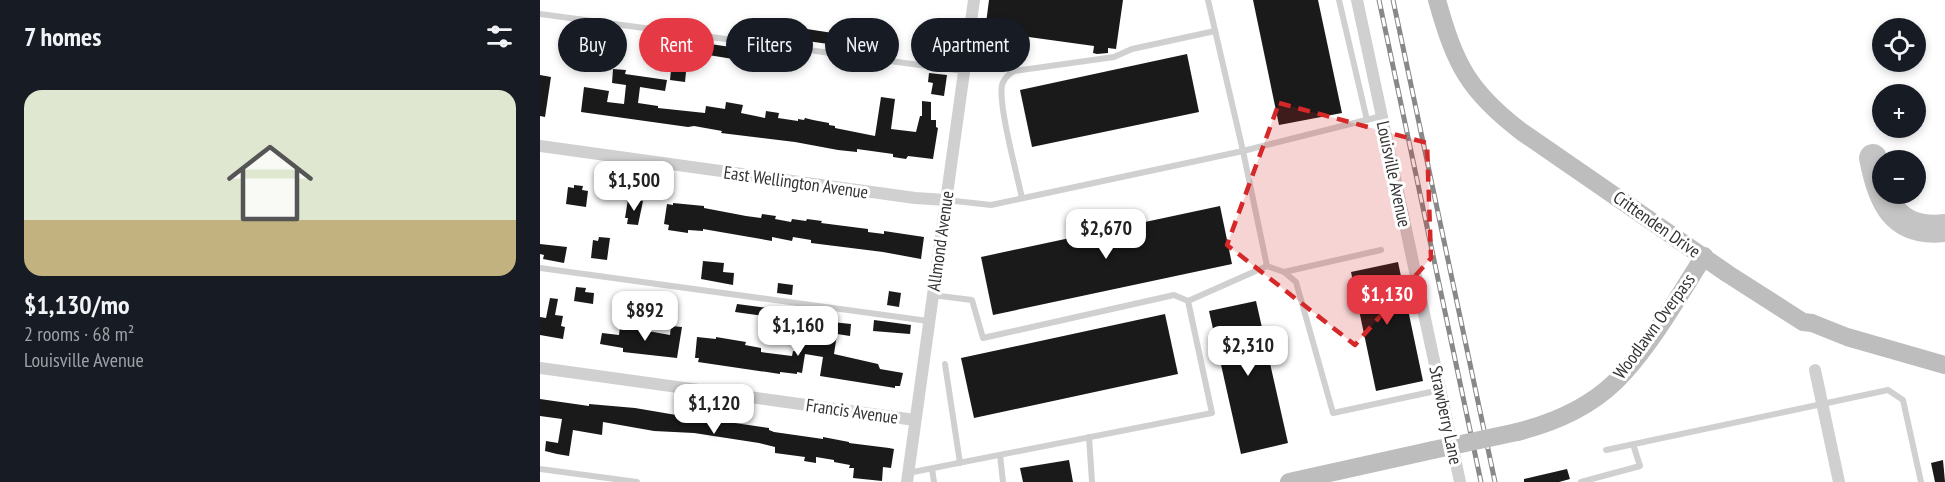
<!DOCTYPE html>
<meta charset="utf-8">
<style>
:root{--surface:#171b24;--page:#242831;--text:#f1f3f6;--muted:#9ea1a6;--line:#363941;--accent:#e63946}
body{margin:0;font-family:"PT Sans Narrow",sans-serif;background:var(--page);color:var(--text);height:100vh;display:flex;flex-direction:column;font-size:22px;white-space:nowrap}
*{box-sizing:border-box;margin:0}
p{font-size:20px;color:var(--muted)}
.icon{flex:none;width:33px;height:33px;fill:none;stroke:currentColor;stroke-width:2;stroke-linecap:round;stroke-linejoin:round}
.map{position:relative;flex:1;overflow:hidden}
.side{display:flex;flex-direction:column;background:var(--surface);width:540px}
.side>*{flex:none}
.hud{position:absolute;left:18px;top:18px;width:570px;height:54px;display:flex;gap:12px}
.controls{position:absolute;left:1332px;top:18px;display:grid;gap:12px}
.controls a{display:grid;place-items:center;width:54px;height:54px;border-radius:50%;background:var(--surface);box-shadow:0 3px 9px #0003;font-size:30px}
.price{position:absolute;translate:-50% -51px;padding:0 14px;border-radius:12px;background:#fff;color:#222;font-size:20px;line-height:39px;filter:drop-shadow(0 2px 3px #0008)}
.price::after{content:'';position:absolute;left:50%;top:36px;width:18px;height:14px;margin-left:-9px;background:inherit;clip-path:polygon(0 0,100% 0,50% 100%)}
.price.on{background:var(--accent);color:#fff}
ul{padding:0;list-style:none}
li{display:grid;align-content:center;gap:12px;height:318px;padding:0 24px}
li+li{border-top:2px solid var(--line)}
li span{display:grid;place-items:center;height:186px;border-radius:18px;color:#555}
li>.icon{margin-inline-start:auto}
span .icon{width:108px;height:108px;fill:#fffc;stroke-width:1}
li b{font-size:26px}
h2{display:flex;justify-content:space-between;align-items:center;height:72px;padding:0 24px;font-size:26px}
.chip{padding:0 21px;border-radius:27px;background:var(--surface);box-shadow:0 3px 9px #0003;font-size:21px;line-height:54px}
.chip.on{background:var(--accent);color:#fff}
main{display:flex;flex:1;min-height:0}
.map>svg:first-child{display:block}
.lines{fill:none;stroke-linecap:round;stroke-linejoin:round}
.taxiway{stroke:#c4c4c4;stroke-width:28}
.building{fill:#1a1a1a}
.lane{stroke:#d0d0d0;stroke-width:6}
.street{stroke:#d0d0d0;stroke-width:12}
.secondary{stroke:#bdbdbd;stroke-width:18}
.rail-casing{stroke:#888;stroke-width:5}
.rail{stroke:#fff;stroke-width:3;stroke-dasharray:9;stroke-linecap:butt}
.secondary-bridge{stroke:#bdbdbd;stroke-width:18}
.marked{fill:#d62828;fill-opacity:0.2;stroke:#d62828;stroke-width:4.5;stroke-dasharray:12 8;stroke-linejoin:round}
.labels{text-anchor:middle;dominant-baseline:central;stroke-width:6;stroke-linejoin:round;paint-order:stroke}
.street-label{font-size:18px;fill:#333;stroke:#fff}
</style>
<main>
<section class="side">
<h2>7 homes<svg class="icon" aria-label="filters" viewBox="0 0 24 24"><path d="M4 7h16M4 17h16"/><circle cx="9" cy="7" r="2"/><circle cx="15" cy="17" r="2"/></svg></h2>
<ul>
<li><span style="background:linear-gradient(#dfe7d0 70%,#c2b280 0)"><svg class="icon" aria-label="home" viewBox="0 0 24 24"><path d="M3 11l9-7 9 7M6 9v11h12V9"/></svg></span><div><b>$1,130/mo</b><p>2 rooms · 68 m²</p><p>Louisville Avenue</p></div></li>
</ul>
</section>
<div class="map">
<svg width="1405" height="482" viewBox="0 0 1405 482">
<rect width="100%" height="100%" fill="#fff"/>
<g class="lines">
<path class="taxiway" d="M1333,158C1341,200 1354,234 1405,228"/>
</g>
<g class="building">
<polygon points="449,0 583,0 576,49 568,48 568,53 557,54 553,53 554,46 445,31"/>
<polygon points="713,0 778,0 802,113 739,125"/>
<polygon points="254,27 312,36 312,34 340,36 338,51 253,39"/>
<polygon points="400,29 412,30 411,39 398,38"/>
<polygon points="378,34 395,36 391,59 375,56"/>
<polygon points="157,42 230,53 229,64 193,61 193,59 156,53"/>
<polygon points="647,54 659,112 492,147 480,90"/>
<polygon points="73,69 86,70 85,74 127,80 125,91 100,87 98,103 118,106 118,108 165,113 166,106 185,109 186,102 203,105 201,113 225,118 226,111 239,113 238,118 258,121 258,119 264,120 265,118 273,120 289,123 289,125 295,126 295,128 335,136 341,97 355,99 351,129 376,132 380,116 382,116 382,101 391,102 391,120 396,120 396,127 398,128 393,159 368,156 366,159 353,157 353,154 317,149 317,152 298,150 255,142 181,133 182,131 154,126 148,127 41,112 44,87 69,91 67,102 84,104 86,85 72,83"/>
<polygon points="131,70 146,72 145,82 130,80"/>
<polygon points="389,73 407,75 404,96 391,94 393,83 388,82"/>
<polygon points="0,75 11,77 5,117 0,116"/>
<polygon points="34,185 43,186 42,190 48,191 46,207 26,204 28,187 34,188"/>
<polygon points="88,199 103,201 98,225 87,224 88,218 85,218"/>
<polygon points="133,203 164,206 164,208 206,216 221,218 222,214 236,216 235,219 251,222 252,219 266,221 267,219 282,221 281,223 328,229 328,232 344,234 344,231 384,237 381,259 343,252 271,243 271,240 253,237 252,241 232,237 232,241 163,229 163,231 148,230 148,233 128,230 129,225 124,224 127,204 133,205"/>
<polygon points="680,206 692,264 453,315 441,257"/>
<polygon points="59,237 70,238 67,260 51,258 53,240 58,241"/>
<polygon points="0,244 27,247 24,263 3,259 4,255 0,254"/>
<polygon points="163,261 184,263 183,272 194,273 193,285 161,279"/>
<polygon points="858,262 883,381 836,391 811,272"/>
<polygon points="238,283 253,285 252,295 237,293"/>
<polygon points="36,287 46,288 45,292 54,293 53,304 34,301"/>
<polygon points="349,291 361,293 359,307 347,305"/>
<polygon points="10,298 18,299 15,315 23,316 21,326 25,327 23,339 0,335 0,317 6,318"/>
<polygon points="716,301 748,443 701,454 669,311"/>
<polygon points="197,304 252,311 249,323 237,321 238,318 195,312"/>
<polygon points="625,314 638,374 434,418 421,358"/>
<polygon points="277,318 293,320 292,322 311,324 310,336 297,334 294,354 338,364 340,369 363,373 360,386 355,386 355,388 280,376 283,357 265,354 262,373 257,372 257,374 240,372 240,374 158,362 159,358 155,358 157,337 176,339 176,337 206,342 205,345 221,348 221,352 252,356 253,351 261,352 263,338 275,339"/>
<polygon points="334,320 371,325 370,334 333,331"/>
<polygon points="80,326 130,335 131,326 142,327 137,358 83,352 83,348 60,344 62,333 79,335"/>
<polygon points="0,399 49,406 49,404 95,408 148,417 148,419 174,423 174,420 229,428 229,430 234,432 283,439 283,437 309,442 309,443 349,448 354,449 351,468 343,467 342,481 313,478 314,468 309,468 310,465 294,462 294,460 276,457 276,463 264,461 265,457 235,453 235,447 219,443 154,433 114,431 63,422 62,435 33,430 29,456 17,454 5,451 6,441 18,443 22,419 0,416"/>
<polygon points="529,460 533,482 483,482 480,468"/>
<polygon points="1403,460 1405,482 1395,482 1391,463"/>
<polygon points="1027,469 1030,479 1019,482 984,482 984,479"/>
</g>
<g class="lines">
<g class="lane">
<polyline points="668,0 703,151 842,116"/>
<polyline points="799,0 827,120"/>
<polyline points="0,14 424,71"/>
<path d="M482,198C477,174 458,105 462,85C464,78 469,74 474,71L574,57L592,49L675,31"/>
<polyline points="406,200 451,205 703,151 727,266 648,301"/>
<polyline points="727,266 744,272 756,282 793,413 900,390"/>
<polyline points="0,268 388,321"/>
<polyline points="744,272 841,250"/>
<polyline points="405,364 420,463"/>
<polyline points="549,437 552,482"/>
<polyline points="1066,450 1348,390 1363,400 1381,482"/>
<polyline points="460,455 463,482"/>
<polyline points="0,469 97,482"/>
<polyline points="392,469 394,482"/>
<polyline points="368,473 672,413 648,301 634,295 443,338 432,300 392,295"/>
<polyline points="1041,482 1100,466 1093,444"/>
</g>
<g class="street">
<polyline points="817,0 920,482"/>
<polyline points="0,146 375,198 406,200"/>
<polyline points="0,368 375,420"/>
<polyline points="1275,370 1299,482"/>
<polyline points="367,482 434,0"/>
</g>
<g class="secondary">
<path d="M897,0C915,64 928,91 982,132L1188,274L1263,322L1272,323L1307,337L1405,365"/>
<path d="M977,432C1013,423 1048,408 1075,382C1108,350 1139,296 1164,256"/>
<polyline points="749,482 893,450"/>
</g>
<defs>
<g id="rail">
<polyline points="839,0 941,482"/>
<polyline points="853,0 955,482"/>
</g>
</defs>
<use href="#rail" class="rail-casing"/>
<use href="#rail" class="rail"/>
<polyline class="secondary-bridge" points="893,450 977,432"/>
</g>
<path class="marked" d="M739,103L887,143L891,258L815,345L687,245Z"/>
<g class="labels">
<g class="street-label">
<text transform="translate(854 174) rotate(78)">Louisville Avenue</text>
<text transform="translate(256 182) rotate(8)">East Wellington Avenue</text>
<text transform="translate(1117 224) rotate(35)">Crittenden Drive</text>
<text transform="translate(400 241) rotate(-82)">Allmond Avenue</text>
<text transform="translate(1114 326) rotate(-54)">Woodlawn Overpass</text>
<text transform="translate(312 411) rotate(8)">Francis Avenue</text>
<text transform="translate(906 415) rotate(78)">Strawberry Lane</text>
</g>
</g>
</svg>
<div class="controls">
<a><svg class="icon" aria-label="locate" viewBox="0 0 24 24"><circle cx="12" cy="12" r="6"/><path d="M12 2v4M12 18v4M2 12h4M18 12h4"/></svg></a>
<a>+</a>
<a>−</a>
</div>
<b class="price" style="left:94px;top:212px">$1,500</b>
<b class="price" style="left:566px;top:260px">$2,670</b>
<b class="price on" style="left:847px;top:326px">$1,130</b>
<b class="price" style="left:105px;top:342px">$892</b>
<b class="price" style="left:258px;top:357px">$1,160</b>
<b class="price" style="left:708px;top:377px">$2,310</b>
<b class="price" style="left:174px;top:435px">$1,120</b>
<div class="hud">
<a class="chip">Buy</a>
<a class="chip on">Rent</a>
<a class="chip">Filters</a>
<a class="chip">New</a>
<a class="chip">Apartment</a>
</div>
</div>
</main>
